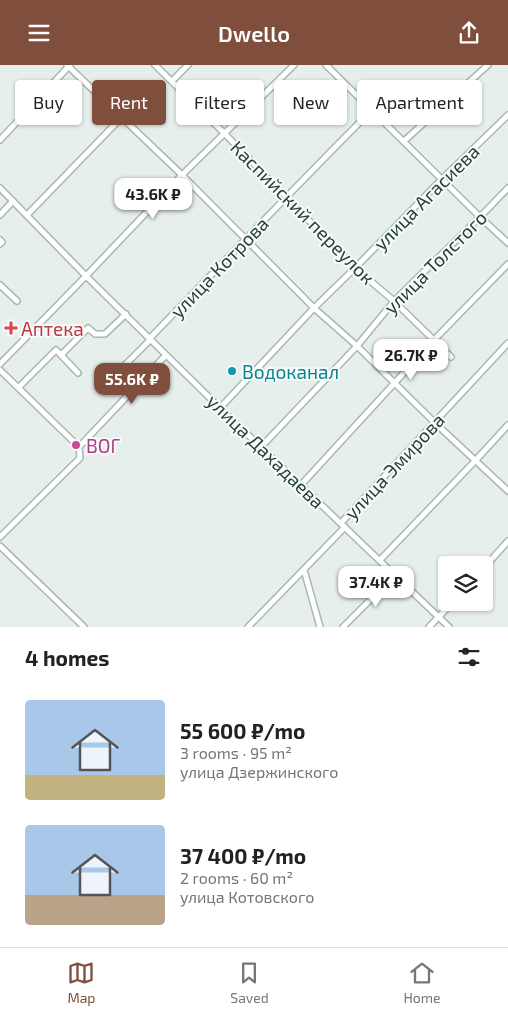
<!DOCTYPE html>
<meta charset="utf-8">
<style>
:root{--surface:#fff;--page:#f6f6f6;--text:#222;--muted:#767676;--line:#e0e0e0;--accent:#804e3d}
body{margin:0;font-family:"Exo 2",sans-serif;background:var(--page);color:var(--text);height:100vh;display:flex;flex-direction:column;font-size:19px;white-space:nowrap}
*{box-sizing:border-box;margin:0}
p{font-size:16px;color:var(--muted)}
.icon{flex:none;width:28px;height:28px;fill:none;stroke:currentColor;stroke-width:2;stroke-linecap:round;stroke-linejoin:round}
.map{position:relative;height:562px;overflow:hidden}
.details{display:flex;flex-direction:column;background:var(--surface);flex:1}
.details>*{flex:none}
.hud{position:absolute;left:15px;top:15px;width:479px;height:45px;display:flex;gap:10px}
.tools{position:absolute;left:438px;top:491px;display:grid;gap:10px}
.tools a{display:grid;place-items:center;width:55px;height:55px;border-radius:5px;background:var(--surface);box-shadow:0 1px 4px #0004;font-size:25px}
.price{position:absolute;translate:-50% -42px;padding:0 11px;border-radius:10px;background:#fff;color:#222;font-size:16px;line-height:32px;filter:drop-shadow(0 1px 2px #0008)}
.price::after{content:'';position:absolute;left:50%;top:30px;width:15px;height:11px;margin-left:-8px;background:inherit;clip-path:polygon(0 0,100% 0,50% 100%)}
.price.active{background:var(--accent);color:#fff}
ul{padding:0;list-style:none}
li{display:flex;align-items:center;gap:15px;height:125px;padding:0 25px}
li span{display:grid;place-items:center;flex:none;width:140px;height:100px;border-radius:5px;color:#555}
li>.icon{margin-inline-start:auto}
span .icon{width:60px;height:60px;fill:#fffc;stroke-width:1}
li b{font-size:21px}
h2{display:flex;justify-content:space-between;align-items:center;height:60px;padding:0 25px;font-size:21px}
.tag{padding:0 18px;border-radius:5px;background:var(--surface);box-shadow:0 1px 4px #0004;font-size:18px;line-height:45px}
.tag.active{background:var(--accent);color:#fff}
header{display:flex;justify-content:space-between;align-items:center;height:65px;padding:0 25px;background:var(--accent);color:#fff;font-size:22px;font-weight:600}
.dock{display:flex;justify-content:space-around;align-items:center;height:70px;border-top:1px solid var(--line);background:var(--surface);font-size:14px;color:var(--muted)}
.dock a{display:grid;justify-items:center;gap:2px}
.dock .active{color:var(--accent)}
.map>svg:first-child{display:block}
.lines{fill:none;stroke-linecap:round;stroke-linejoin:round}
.street-casing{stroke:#a8b8b2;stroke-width:8}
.street{stroke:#fff;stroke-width:5}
.health-dot{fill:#e0444e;stroke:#f7fbf9;stroke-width:2}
.culture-dot{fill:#0f9aa8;stroke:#f7fbf9;stroke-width:2}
.hotel-dot{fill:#d1479c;stroke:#f7fbf9;stroke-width:2}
.labels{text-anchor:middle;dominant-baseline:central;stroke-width:4;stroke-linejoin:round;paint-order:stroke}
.street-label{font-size:19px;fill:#24423a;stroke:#f7fbf9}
.health-label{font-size:19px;fill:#be3a42;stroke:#f7fbf9;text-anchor:start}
.culture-label{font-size:19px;fill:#0d838f;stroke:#f7fbf9;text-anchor:start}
.hotel-label{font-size:19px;fill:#b23c85;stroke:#f7fbf9;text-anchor:start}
</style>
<header><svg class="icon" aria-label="menu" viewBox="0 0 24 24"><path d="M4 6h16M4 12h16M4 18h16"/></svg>Dwello<svg class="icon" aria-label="share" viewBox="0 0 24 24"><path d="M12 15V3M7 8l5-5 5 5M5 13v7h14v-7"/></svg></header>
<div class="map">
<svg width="508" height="562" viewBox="0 0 508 562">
<rect width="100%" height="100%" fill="#e6efeb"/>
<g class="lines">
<defs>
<g id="street">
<polyline points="67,0 182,110 314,243 357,281 434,357 508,426"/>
<polyline points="155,0 224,68 355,203 394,236 451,292"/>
<polyline points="326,0 480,152 508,178"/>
<polyline points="172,16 188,0"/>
<polyline points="0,75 70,0"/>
<polyline points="404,76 488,0"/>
<polyline points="0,123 86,211 220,343 449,562"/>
<polyline points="0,150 13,136"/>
<polyline points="27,150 122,52"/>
<polyline points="0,175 2,177 0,179"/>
<polyline points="0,220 17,236"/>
<path d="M150,273C224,197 297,120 372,45"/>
<polyline points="61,290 78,308"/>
<polyline points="0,299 86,211 182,110 294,0"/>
<polyline points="0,305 79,382"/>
<polyline points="119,306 151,274"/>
<polyline points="19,322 56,285 61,290 88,263 95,269 105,269 126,249"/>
<polyline points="220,343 314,243 355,203 442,114 508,50"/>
<polyline points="261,382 357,281 394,236 480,152 508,123"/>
<polyline points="301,420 434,275 508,199"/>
<polyline points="341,458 508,278"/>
<polyline points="0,472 80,393 79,382 166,290"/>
<polyline points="0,481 84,562"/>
<polyline points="380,495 475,396 508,360"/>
<polyline points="484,503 508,476"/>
<polyline points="304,505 320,562"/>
<polyline points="248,562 345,462"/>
<polyline points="343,562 395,510"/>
<polyline points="429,562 452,538"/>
</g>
</defs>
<use href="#street" class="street-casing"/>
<use href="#street" class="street"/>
</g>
<path class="health-dot" d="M8.5 255.5h5v5h5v5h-5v5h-5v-5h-5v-5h5z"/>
<circle class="culture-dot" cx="232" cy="306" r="5"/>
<circle class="hotel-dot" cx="76" cy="380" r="5"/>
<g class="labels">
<g class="street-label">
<text transform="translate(426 132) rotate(-45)">улица Агасиева</text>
<text transform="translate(303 147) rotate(45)">Каспийский переулок</text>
<text transform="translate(435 197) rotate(-45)">улица Толстого</text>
<text transform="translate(219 202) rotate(-46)">улица Котрова</text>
<text transform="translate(266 386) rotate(44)">улица Дахадаева</text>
<text transform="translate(394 401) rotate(-47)">улица Эмирова</text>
</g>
<g class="health-label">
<text x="21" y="263">Аптека</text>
</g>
<g class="culture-label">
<text x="242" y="306">Водоканал</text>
</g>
<g class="hotel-label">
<text x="86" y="380">ВОГ</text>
</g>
</g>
</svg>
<div class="tools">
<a><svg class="icon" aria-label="layers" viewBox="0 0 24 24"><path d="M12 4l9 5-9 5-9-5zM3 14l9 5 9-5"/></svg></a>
</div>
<b class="price" style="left:153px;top:155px">43.6K ₽</b>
<b class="price" style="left:411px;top:316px">26.7K ₽</b>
<b class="price active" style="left:132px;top:340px">55.6K ₽</b>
<b class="price" style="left:376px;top:543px">37.4K ₽</b>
<div class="hud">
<a class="tag">Buy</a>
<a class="tag active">Rent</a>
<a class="tag">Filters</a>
<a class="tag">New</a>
<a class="tag">Apartment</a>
</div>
</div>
<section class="details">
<h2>4 homes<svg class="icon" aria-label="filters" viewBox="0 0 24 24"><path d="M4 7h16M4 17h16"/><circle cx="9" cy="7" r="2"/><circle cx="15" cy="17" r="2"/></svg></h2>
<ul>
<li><span style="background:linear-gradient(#a9c7e8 75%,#c2b280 0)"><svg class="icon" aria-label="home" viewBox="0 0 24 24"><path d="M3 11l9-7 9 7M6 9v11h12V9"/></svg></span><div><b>55 600 ₽/mo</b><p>3 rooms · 95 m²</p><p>улица Дзержинского</p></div></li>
<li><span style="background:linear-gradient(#a9c7e8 70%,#b9a48a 0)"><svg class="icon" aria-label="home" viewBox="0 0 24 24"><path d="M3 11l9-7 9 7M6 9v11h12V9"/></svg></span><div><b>37 400 ₽/mo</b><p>2 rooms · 60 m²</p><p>улица Котовского</p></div></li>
</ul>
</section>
<nav class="dock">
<a class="active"><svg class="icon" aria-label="map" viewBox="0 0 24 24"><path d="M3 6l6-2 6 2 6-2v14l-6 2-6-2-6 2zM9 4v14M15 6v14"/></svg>Map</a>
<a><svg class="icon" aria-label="saved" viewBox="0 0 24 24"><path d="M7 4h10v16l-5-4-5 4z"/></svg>Saved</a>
<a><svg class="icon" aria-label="home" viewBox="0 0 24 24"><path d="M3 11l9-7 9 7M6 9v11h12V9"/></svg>Home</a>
</nav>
